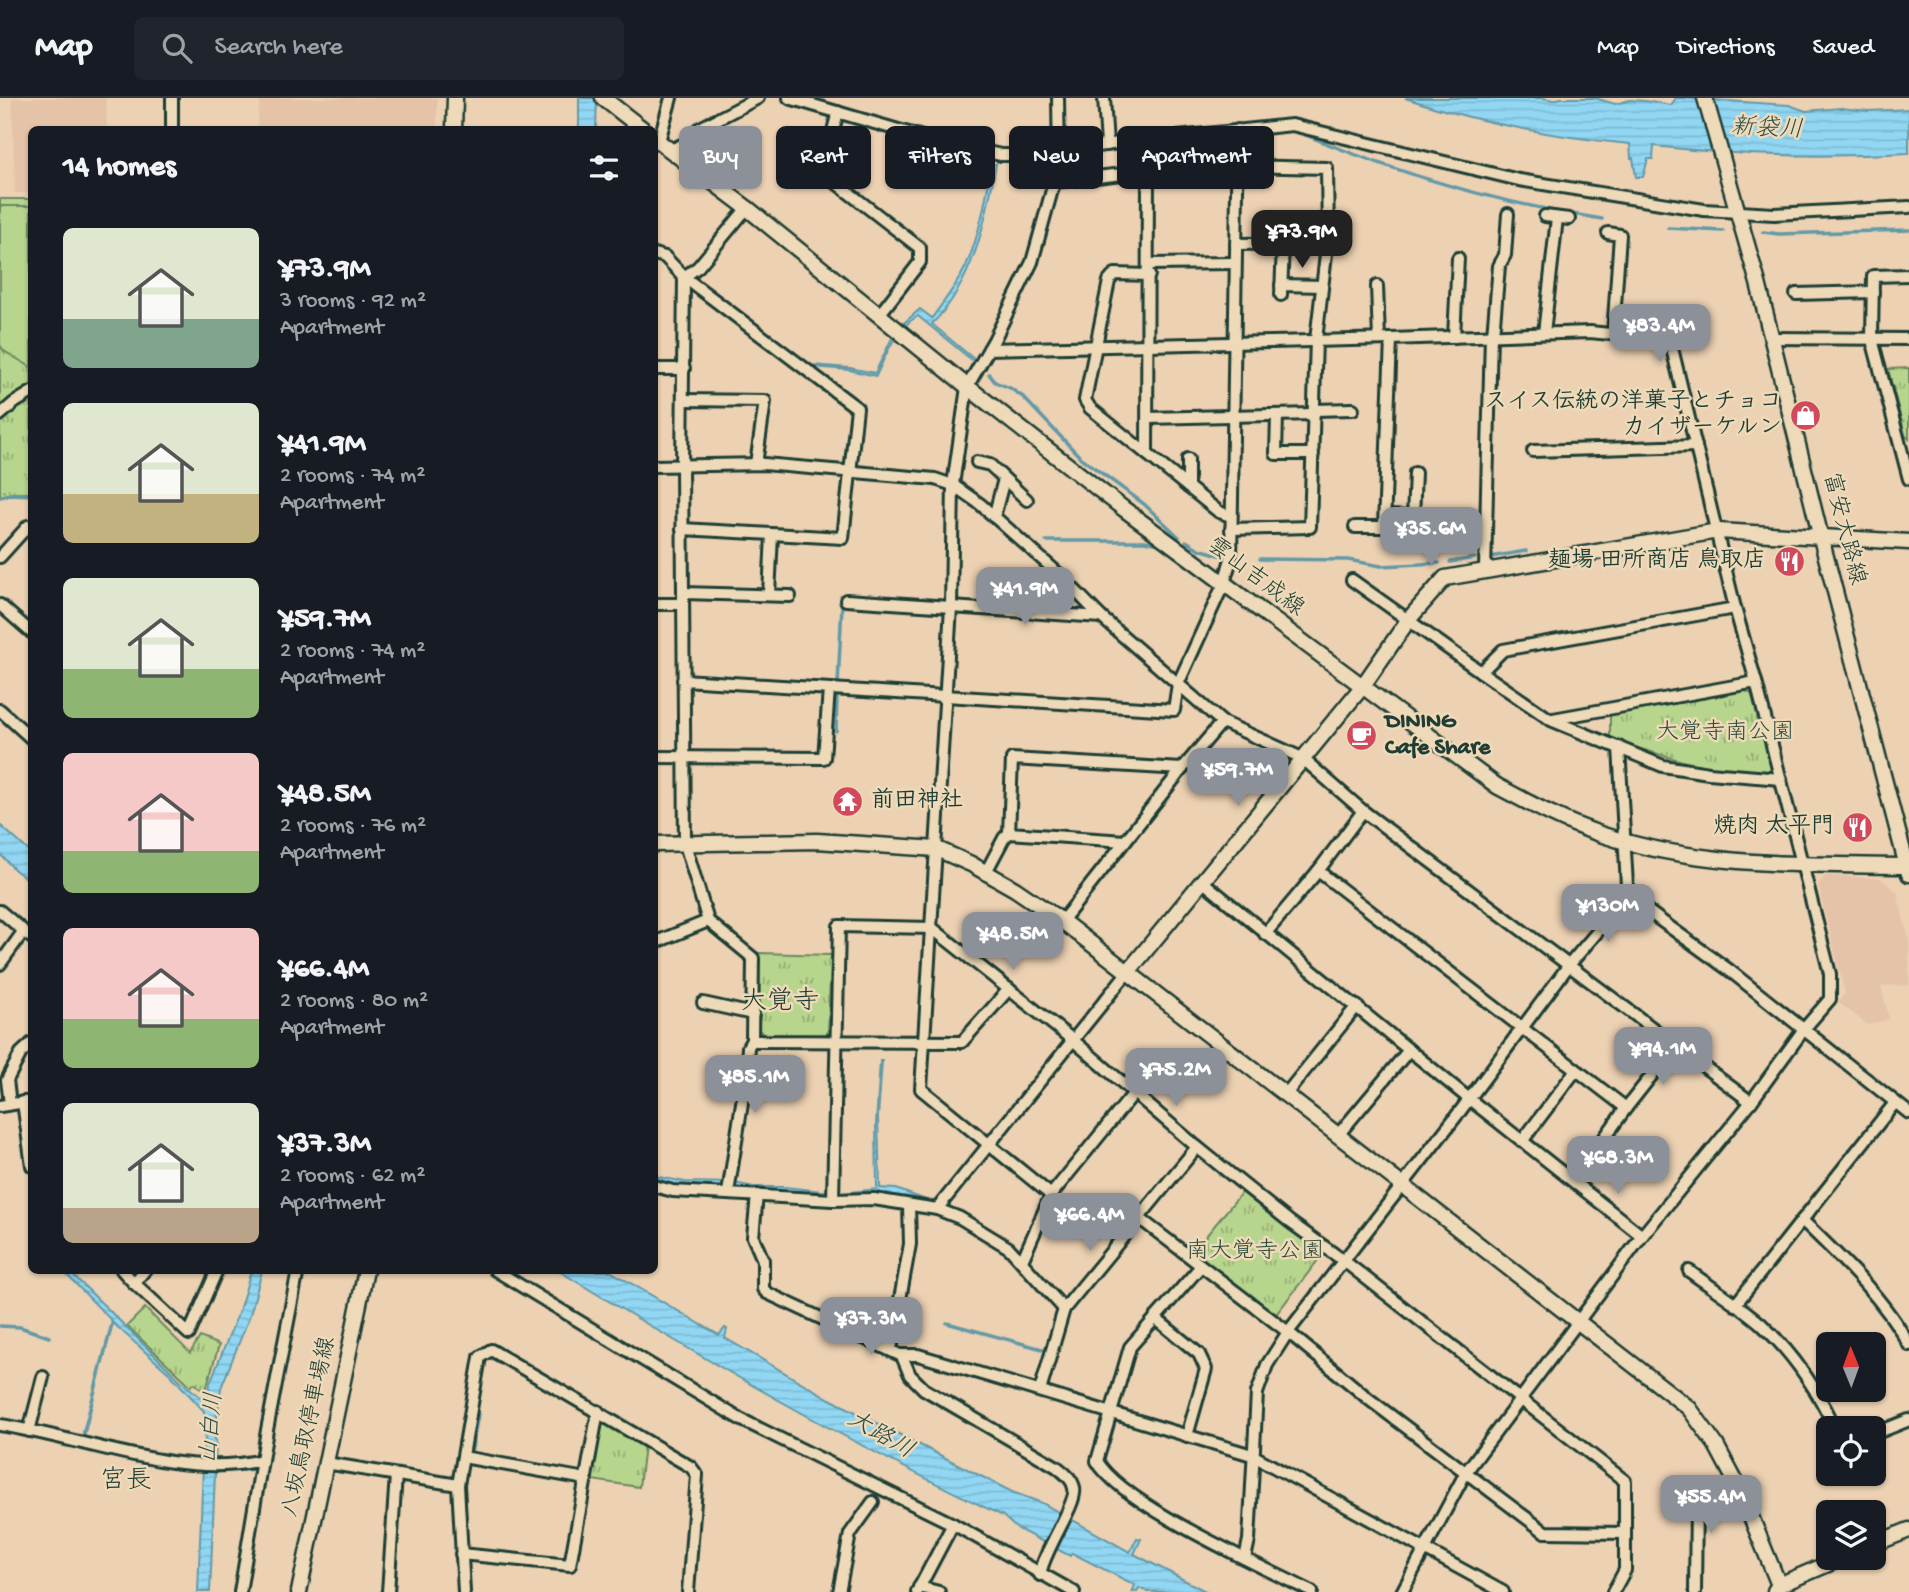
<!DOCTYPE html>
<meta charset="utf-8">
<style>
:root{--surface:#171b24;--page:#20242c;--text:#f1f3f6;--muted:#9ea1a6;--line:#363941;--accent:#8c9099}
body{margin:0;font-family:"Gochi Hand","Klee One",sans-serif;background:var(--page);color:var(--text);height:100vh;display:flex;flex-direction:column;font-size:26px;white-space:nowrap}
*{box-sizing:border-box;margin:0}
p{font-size:23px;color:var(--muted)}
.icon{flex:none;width:38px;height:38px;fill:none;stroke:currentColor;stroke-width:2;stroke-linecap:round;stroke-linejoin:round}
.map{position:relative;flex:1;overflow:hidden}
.drawer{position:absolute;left:28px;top:28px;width:630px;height:1148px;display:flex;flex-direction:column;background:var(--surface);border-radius:10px;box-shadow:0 2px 5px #0004}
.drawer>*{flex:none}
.guide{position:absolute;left:679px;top:28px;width:665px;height:63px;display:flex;gap:14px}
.needle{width:46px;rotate:359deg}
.fabs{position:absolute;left:1816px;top:1234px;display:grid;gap:14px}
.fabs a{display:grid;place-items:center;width:70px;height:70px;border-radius:10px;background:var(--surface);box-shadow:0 2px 5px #0004;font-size:35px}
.price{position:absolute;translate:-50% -60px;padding:0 16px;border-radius:14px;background:var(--accent);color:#fff;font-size:23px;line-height:46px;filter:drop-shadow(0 2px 4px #0008)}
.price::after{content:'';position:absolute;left:50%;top:42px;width:21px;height:16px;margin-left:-10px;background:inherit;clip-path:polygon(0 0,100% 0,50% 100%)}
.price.active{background:#222;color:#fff}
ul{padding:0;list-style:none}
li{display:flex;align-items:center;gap:21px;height:175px;padding:0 35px}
li span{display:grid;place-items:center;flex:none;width:196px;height:140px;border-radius:10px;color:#555}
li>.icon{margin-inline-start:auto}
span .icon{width:84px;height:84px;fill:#fffc;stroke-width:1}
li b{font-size:30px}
h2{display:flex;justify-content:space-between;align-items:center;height:84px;padding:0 35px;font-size:30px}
.chip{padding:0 24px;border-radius:10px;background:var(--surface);box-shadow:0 2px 5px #0004;font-size:24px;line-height:63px}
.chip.active{background:var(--accent);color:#fff}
header{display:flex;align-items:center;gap:42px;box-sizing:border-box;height:98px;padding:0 35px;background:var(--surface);border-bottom:2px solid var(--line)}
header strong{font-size:33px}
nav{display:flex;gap:38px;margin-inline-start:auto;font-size:24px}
.search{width:490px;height:63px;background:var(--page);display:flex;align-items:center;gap:18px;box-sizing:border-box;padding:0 24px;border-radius:10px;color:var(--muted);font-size:26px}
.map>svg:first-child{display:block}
.built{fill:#e5c3a8}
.grass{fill:url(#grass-tufts);stroke:#6b8960;stroke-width:2}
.garden{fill:#b7d58d;stroke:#6b8960;stroke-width:2}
.water{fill:url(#water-rules);stroke:#6399a7;stroke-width:2}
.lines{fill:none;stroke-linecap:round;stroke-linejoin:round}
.stream{stroke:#6399a7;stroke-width:3.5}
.street-casing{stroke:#1f3d34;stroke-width:16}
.secondary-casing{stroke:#1f3d34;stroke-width:19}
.street{stroke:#eedab8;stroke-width:10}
.secondary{stroke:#eedab8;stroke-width:14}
.labels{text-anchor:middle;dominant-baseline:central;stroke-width:5;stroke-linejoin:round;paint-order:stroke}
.poi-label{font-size:23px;font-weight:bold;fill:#1f3d34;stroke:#eedab8;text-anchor:end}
.street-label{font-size:23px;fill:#1f3d34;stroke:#eedab8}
.park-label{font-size:23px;fill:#2e4c3d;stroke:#eedab8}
.water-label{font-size:24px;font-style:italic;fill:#2a4c47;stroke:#eedab8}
.quarter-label{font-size:26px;fill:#1f3d34;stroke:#eedab8}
</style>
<header>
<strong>Map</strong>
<div class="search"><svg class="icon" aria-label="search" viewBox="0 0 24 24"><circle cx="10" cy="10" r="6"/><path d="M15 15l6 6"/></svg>Search here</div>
<nav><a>Map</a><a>Directions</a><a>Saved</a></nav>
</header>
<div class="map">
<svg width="1909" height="1494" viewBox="0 0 1909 1494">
<defs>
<pattern id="grass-tufts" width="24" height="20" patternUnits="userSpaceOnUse" patternTransform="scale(1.75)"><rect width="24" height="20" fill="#b7d58d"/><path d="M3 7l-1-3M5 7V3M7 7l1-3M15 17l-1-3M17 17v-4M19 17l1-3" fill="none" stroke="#94ae74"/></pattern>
<pattern id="water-rules" width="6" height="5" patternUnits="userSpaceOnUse" patternTransform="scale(1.75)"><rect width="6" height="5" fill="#91d7f3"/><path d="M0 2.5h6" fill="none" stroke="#7db9d1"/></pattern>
</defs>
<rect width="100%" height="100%" fill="#ecd1b2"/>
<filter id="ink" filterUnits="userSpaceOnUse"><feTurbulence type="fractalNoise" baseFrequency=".0143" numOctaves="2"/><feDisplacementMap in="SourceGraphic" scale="14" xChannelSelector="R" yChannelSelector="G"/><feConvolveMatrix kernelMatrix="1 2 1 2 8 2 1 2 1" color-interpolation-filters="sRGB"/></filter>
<g filter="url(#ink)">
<g class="built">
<polygon points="12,0 106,0 107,31 32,32 31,95 15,95"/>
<polygon points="260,0 437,0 437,31 257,31"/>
<polygon points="1825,778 1880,780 1897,794 1909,843 1909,887 1881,888 1889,921 1868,927 1838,904 1845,895 1818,787"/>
</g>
<g class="grass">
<polygon points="0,101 32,101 31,395 12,395 0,398"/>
<polygon points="1909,270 1909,341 1905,337 1888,271"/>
<polygon points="1746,593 1754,597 1773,668 1768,675 1696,667 1610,642 1610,617"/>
<polygon points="759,855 831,857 828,934 825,938 764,937 759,932"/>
<polygon points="1242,1094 1322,1157 1274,1219 1192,1155"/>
<polygon points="145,1210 190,1255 200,1239 219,1247 205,1294 194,1285 191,1288 127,1228"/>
<polygon points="607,1325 644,1347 639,1389 592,1382 601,1328"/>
</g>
<polygon class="garden" points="0,108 31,108 31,269 4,253 0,247"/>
<g class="water">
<polygon points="579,0 597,0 596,31 579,31"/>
<path d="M1405,0H1543L1553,2L1561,0H1595L1615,6L1630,2L1645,3L1671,7L1676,0H1683L1789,7L1806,13L1841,10L1868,13L1909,11V55C1824,60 1739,58 1654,48L1653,61H1648L1643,79H1636L1633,60H1631L1630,46C1553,39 1479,25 1405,0Z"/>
<path d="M992,66H996C986,122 974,184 932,226L975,262L974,264L918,218C895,231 887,255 876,278L849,272L813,269L811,267L850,270L875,275L892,240L904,225L920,211L932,220C944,203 957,187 966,168C980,136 986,100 992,66Z"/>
<polygon points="0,727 31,755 31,784 15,772 0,756"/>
<polygon points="880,963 882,963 878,1019 880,1090 896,1091 926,1102 925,1106 888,1095 855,1099 753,1094 724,1090 686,1091 655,1084 654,1078 685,1084 734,1085 754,1089 785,1089 841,1095 877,1091 876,1026"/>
<polygon points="63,1173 69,1173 183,1285 207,1304 210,1285 239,1213 251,1173 262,1173 250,1217 221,1290 214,1339 216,1343 215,1372 252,1372 215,1375 210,1494 198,1494 204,1343 206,1339 205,1338 204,1313 170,1276 113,1225 83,1342 81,1342 112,1223"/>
<path d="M559,1173H610L719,1237L725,1230L727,1231L725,1240L830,1301L1012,1394L1042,1405L1130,1454L1137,1440L1141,1441L1134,1456L1207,1494H1148L1139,1490L1137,1494H1132L1135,1487L1072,1455L1070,1458L1016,1430L1003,1418C850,1346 703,1261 559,1173Z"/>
</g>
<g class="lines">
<g class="stream">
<path d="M1296,33C1395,75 1496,105 1602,121"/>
<polyline points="1668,130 1723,133"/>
<polyline points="1763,134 1779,136 1909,132"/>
<polyline points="989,276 995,284 1010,290 1023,299 1081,360 1144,406 1179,439"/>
<polyline points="0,399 12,396 32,397"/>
<polyline points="1046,443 1145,443 1164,447"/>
<polyline points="1186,443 1199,451 1223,458"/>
<polyline points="1490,459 1526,453"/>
<polyline points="1260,461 1348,462 1381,468 1439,465"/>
<polyline points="1450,464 1475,460"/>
<polyline points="838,586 842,507"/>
<polyline points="836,633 837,599"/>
<polyline points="835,1221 882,1243"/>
<polyline points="947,1225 1046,1252"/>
<polyline points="0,1228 20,1229 49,1239"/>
<polyline points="472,1351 478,1316"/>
<polyline points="464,1390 466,1373"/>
</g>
<defs>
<g id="street">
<polyline points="789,0 936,43 1001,57 1033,57 1119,45 1292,27 1519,82 1704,112 1774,116 1909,109"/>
<polyline points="1104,0 1107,47"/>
<polyline points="838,14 822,74 920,150 920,164 879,217"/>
<polyline points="172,32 172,0"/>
<polyline points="659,43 671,0"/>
<polyline points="671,52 690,43 700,30 758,0"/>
<polyline points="1054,84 1148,73 1238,68 1327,70 1328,139 1316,242 1310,429 1231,431"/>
<polyline points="747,110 698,169 684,179 682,368 685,746 708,823 753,860 752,942 756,943 962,944 1009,891"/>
<polyline points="1545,118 1569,121"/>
<polyline points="1608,135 1620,137 1613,236"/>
<polyline points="1236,146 1328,145"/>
<polyline points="654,156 665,159 684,179 857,310 843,440 682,431"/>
<polyline points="1149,166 1235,165"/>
<polyline points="1149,177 1115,176 1109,183 1085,302 1090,310 1219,414 1231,418"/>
<polyline points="1909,177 1873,178 1872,241 1909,381"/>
<polyline points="1281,187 1322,188"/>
<polyline points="1377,188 1379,241"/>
<polyline points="1796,196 1873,194"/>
<polyline points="1281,197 1283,146"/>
<polyline points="1615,217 1689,225"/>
<polyline points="1544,235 1557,120"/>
<polyline points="1493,237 1499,168 1505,157 1508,116"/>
<polyline points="1454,239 1458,160"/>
<polyline points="1770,240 1909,241"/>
<polyline points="989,251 1391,241 1590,234 1670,242 1735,510 1756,584 1830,876 1830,901 1804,931 1751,1004 1642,1138 1466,1374 1402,1494"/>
<polyline points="654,271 684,271"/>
<polyline points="683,302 765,303 756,366"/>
<polyline points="1314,312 1353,311"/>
<polyline points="0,317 14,305 32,294"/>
<polyline points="1277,317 1276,356 1313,356"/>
<polyline points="1148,320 1314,316"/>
<polyline points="1533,353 1696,348"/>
<polyline points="1147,356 1148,73"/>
<polyline points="1188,361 1188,389"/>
<polyline points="977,364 990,367 1027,402"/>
<polyline points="654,368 764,366 935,381 953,387 980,406 1061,478 1101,519 1222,624 1302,660 1363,713 1751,1004"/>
<polyline points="1385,418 1413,419 1415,375"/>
<polyline points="994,419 1004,381"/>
<polyline points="1355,429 1384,429 1391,241"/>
<polyline points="0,459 28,428 32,431"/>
<polyline points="1485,472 1491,237"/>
<polyline points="1352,482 1481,574 1551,622 1663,668 1709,675 1781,681"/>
<polyline points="683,495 790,498"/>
<polyline points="769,496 772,437"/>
<polyline points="846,502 1101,519"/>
<polyline points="654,506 683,506"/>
<polyline points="0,507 32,535"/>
<polyline points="1481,574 1503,552 1735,510"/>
<polyline points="683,582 1174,612 1178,586 1224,485 1231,461 1238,32"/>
<polyline points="0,612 32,641"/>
<polyline points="1553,621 1756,584"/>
<polyline points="1619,649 1628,805"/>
<polyline points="654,659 824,660 829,591"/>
<polyline points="1125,743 1009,735 1012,661 1182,671"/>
<polyline points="1318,773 1626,1010"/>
<polyline points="986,774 1004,740 1009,735"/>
<polyline points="1202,783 1468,1000 1642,1138"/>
<polyline points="0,813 32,840"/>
<polyline points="1062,823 1182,671 1222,624"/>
<polyline points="1265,836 1318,773 1363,713"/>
<polyline points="654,845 708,823"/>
<polyline points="0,866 23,834"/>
<polyline points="703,905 753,916"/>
<polyline points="1286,996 1357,908"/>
<polyline points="23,1004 32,1068"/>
<polyline points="10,1006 7,982 21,955 32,945"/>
<polyline points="0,1008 32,1003"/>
<polyline points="1338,1037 1409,952"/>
<polyline points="1523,1042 1576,972"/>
<polyline points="1574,1082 1626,1010 1675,948"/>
<polyline points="654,1088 673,1093 833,1102 874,1101 937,1111 960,1120 1009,1150 1064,1211"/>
<polyline points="728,1095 746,979 748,949 752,942"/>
<path d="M757,1097L753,1139L763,1162V1191L767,1195L902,1258L910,1277L924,1291L1057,1369C1064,1375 1072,1380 1074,1390C1078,1405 1043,1453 1040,1477"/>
<polyline points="1051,1097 921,991 951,509 953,387 967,289 994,242 1032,164 1059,67 1058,0"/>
<polyline points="833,1102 839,828 932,830 1074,943 1197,1049 1290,1124 1344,1163 1625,1383 1625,1472 1613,1494"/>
<polyline points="937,1111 1127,875"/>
<polyline points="1139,1120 1288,1234 1370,1302 1545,1434 1625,1435"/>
<path d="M1802,1122C1840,1159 1884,1200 1909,1247"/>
<polyline points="1022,1163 1051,1097 1134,995"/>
<path d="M1201,1168L1130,1249L1097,1363C1122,1407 1262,1468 1312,1494"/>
<polyline points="122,1172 134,1185 145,1172"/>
<polyline points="495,1172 740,1321 953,1426 1074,1494"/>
<path d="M1689,1173C1712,1190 1738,1206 1760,1225C1792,1254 1817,1291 1835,1330"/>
<polyline points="134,1185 189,1236 217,1172"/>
<polyline points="1735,1207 1894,1006"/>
<polyline points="1155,1220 1199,1256 1206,1271 1187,1338"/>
<polyline points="891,1251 910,1146 909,1107"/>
<polyline points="901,1257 918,1257 1252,1357 1503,1494"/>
<polyline points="1040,1293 1064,1211 1197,1049"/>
<path d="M0,1327C81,1339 180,1382 262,1362"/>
<polyline points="29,1333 43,1279"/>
<polyline points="1874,1336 1909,1322"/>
<polyline points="463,1359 586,1381"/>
<polyline points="326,1365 458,1387"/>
<polyline points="461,1456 570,1467 598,1313"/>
<polyline points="1245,1460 1249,1442 1257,1295 1267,1267 1288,1234 1461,1012 1569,867 1622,805 1636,804 1660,822 1729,872 1909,1015"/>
<polyline points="919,1489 939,1494"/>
<polyline points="240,1494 267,1332 298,1172"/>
<polyline points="388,1494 396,1377"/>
<polyline points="464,1494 458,1387 480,1259 491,1252 691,1369 697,1377 688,1494"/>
<polyline points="839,1494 850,1436 873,1404"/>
<polyline points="917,1494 953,1426"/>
<polyline points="1695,1494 1696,1405 1703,1399 1737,1386"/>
</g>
<g id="secondary">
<polyline points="603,0 644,32"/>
<polyline points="1705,0 1758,185 1821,440 1909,776"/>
<polyline points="454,32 455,0"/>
<path d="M654,40L747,110L974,294L1124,411L1497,688C1531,706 1566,725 1603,737C1702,770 1806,766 1909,768"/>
<polyline points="654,746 817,743 937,751 971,766 1015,791 1062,823 1689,1310 1716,1347 1740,1392 1779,1487"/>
<polyline points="1127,875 1362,589 1409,521 1445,480 1718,433 1909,444"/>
<polyline points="1874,1446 1909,1432"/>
<polyline points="1775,1493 1779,1487 1842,1460"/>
<polyline points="299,1494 366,1172"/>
</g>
</defs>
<use href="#street" class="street-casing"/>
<use href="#secondary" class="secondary-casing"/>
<use href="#street" class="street"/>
<use href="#secondary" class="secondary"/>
</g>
</g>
<defs>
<symbol id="shop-disc" viewBox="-11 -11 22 22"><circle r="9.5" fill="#d1495b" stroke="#eedab8"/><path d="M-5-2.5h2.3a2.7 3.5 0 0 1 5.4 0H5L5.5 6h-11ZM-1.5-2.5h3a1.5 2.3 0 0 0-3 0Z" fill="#fff"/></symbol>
<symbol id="restaurant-disc" viewBox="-11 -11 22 22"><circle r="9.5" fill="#d1495b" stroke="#eedab8"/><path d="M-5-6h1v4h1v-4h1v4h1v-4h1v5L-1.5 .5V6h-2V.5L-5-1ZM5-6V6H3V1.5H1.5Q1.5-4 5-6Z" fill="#fff"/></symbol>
<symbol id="cafe-disc" viewBox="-11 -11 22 22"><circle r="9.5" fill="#d1495b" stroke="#eedab8"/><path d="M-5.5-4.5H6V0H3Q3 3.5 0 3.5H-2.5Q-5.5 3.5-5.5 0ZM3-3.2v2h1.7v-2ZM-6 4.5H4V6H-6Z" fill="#fff"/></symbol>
<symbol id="temple-disc" viewBox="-11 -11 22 22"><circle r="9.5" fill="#d1495b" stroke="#eedab8"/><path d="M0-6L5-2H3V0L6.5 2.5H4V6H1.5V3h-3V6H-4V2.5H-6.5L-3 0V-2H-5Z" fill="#fff"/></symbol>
</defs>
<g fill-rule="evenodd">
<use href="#shop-disc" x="1788" y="300" width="35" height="35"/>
<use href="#restaurant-disc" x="1772" y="446" width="35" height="35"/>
<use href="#cafe-disc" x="1344" y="620" width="35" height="35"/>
<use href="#temple-disc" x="830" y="686" width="35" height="35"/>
<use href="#restaurant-disc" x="1840" y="712" width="35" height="35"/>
</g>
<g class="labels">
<g class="poi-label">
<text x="1782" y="304">スイス伝統の洋菓子とチョコ<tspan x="1782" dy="26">カイザーケルン</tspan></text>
<text x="1766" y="463">麺場 田所商店 鳥取店</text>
<text x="1385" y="624" text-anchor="start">DINING<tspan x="1385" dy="26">Cafe Share</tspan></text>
<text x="871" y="703" text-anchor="start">前田神社</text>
<text x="1834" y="729">焼肉 太平門</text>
</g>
<g class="street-label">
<text transform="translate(1843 431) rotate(76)">富安大路線</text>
<text transform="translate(1255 480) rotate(37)">雲山吉成線</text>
<text transform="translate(310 1329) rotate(-78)">八坂鳥取停車場線</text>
</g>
<g class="park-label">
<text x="1725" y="635">大覚寺南公園</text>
<text x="1255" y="1154">南大覚寺公園</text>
</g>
<g class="water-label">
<text transform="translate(1767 32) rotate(3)">新袋川</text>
<text transform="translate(213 1330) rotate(-85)">山白川</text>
<text transform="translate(880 1338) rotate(30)">大路川</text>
</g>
<g class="quarter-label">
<text x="780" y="905">大覚寺</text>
<text x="126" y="1384">宮長</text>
</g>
</g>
</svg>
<div class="fabs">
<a><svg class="needle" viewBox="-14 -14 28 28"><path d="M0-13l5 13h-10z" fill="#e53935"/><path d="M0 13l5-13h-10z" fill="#9ea1a6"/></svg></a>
<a><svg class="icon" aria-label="locate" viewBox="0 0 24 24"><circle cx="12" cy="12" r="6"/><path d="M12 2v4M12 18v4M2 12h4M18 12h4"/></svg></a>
<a><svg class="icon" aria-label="layers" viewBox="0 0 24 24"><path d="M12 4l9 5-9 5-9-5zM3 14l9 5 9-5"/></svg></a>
</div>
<b class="price active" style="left:1302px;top:172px">¥73.9M</b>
<b class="price" style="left:1660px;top:266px">¥83.4M</b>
<b class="price" style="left:1431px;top:469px">¥35.6M</b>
<b class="price" style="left:1025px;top:529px">¥41.9M</b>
<b class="price" style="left:1238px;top:710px">¥59.7M</b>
<b class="price" style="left:1608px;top:846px">¥130M</b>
<b class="price" style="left:1013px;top:874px">¥48.5M</b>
<b class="price" style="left:1663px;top:989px">¥94.1M</b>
<b class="price" style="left:1176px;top:1010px">¥75.2M</b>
<b class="price" style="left:755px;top:1017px">¥85.1M</b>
<b class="price" style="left:1618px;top:1098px">¥68.3M</b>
<b class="price" style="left:1090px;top:1155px">¥66.4M</b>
<b class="price" style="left:871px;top:1259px">¥37.3M</b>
<b class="price" style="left:1711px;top:1437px">¥55.4M</b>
<div class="guide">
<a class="chip active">Buy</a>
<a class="chip">Rent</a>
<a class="chip">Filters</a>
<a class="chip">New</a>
<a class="chip">Apartment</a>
</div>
<section class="drawer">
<h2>14 homes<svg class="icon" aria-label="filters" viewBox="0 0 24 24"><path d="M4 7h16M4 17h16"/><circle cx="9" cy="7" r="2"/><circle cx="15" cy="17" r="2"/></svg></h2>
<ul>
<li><span style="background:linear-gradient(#dfe7d0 65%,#7fa58c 0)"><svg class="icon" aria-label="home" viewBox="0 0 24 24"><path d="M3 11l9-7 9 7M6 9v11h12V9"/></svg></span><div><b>¥73.9M</b><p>3 rooms · 92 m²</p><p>Apartment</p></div></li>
<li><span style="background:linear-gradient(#dfe7d0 65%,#c2b280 0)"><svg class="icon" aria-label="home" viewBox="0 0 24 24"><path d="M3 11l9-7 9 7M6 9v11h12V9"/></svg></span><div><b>¥41.9M</b><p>2 rooms · 74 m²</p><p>Apartment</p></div></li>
<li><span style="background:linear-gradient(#dfe7d0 65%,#8fb573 0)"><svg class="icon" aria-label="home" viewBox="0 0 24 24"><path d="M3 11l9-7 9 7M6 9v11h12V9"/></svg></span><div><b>¥59.7M</b><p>2 rooms · 74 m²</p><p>Apartment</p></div></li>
<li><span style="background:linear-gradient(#f6c9c9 70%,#8fb573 0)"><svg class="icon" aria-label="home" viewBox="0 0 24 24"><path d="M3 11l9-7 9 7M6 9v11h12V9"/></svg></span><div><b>¥48.5M</b><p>2 rooms · 76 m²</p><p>Apartment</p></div></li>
<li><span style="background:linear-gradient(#f6c9c9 65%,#8fb573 0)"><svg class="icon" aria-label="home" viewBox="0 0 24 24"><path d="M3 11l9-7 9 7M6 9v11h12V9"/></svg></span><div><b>¥66.4M</b><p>2 rooms · 80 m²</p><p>Apartment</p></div></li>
<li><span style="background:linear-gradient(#dfe7d0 75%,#b9a48a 0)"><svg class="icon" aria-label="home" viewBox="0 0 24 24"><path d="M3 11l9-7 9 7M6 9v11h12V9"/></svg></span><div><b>¥37.3M</b><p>2 rooms · 62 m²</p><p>Apartment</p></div></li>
</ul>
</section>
</div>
